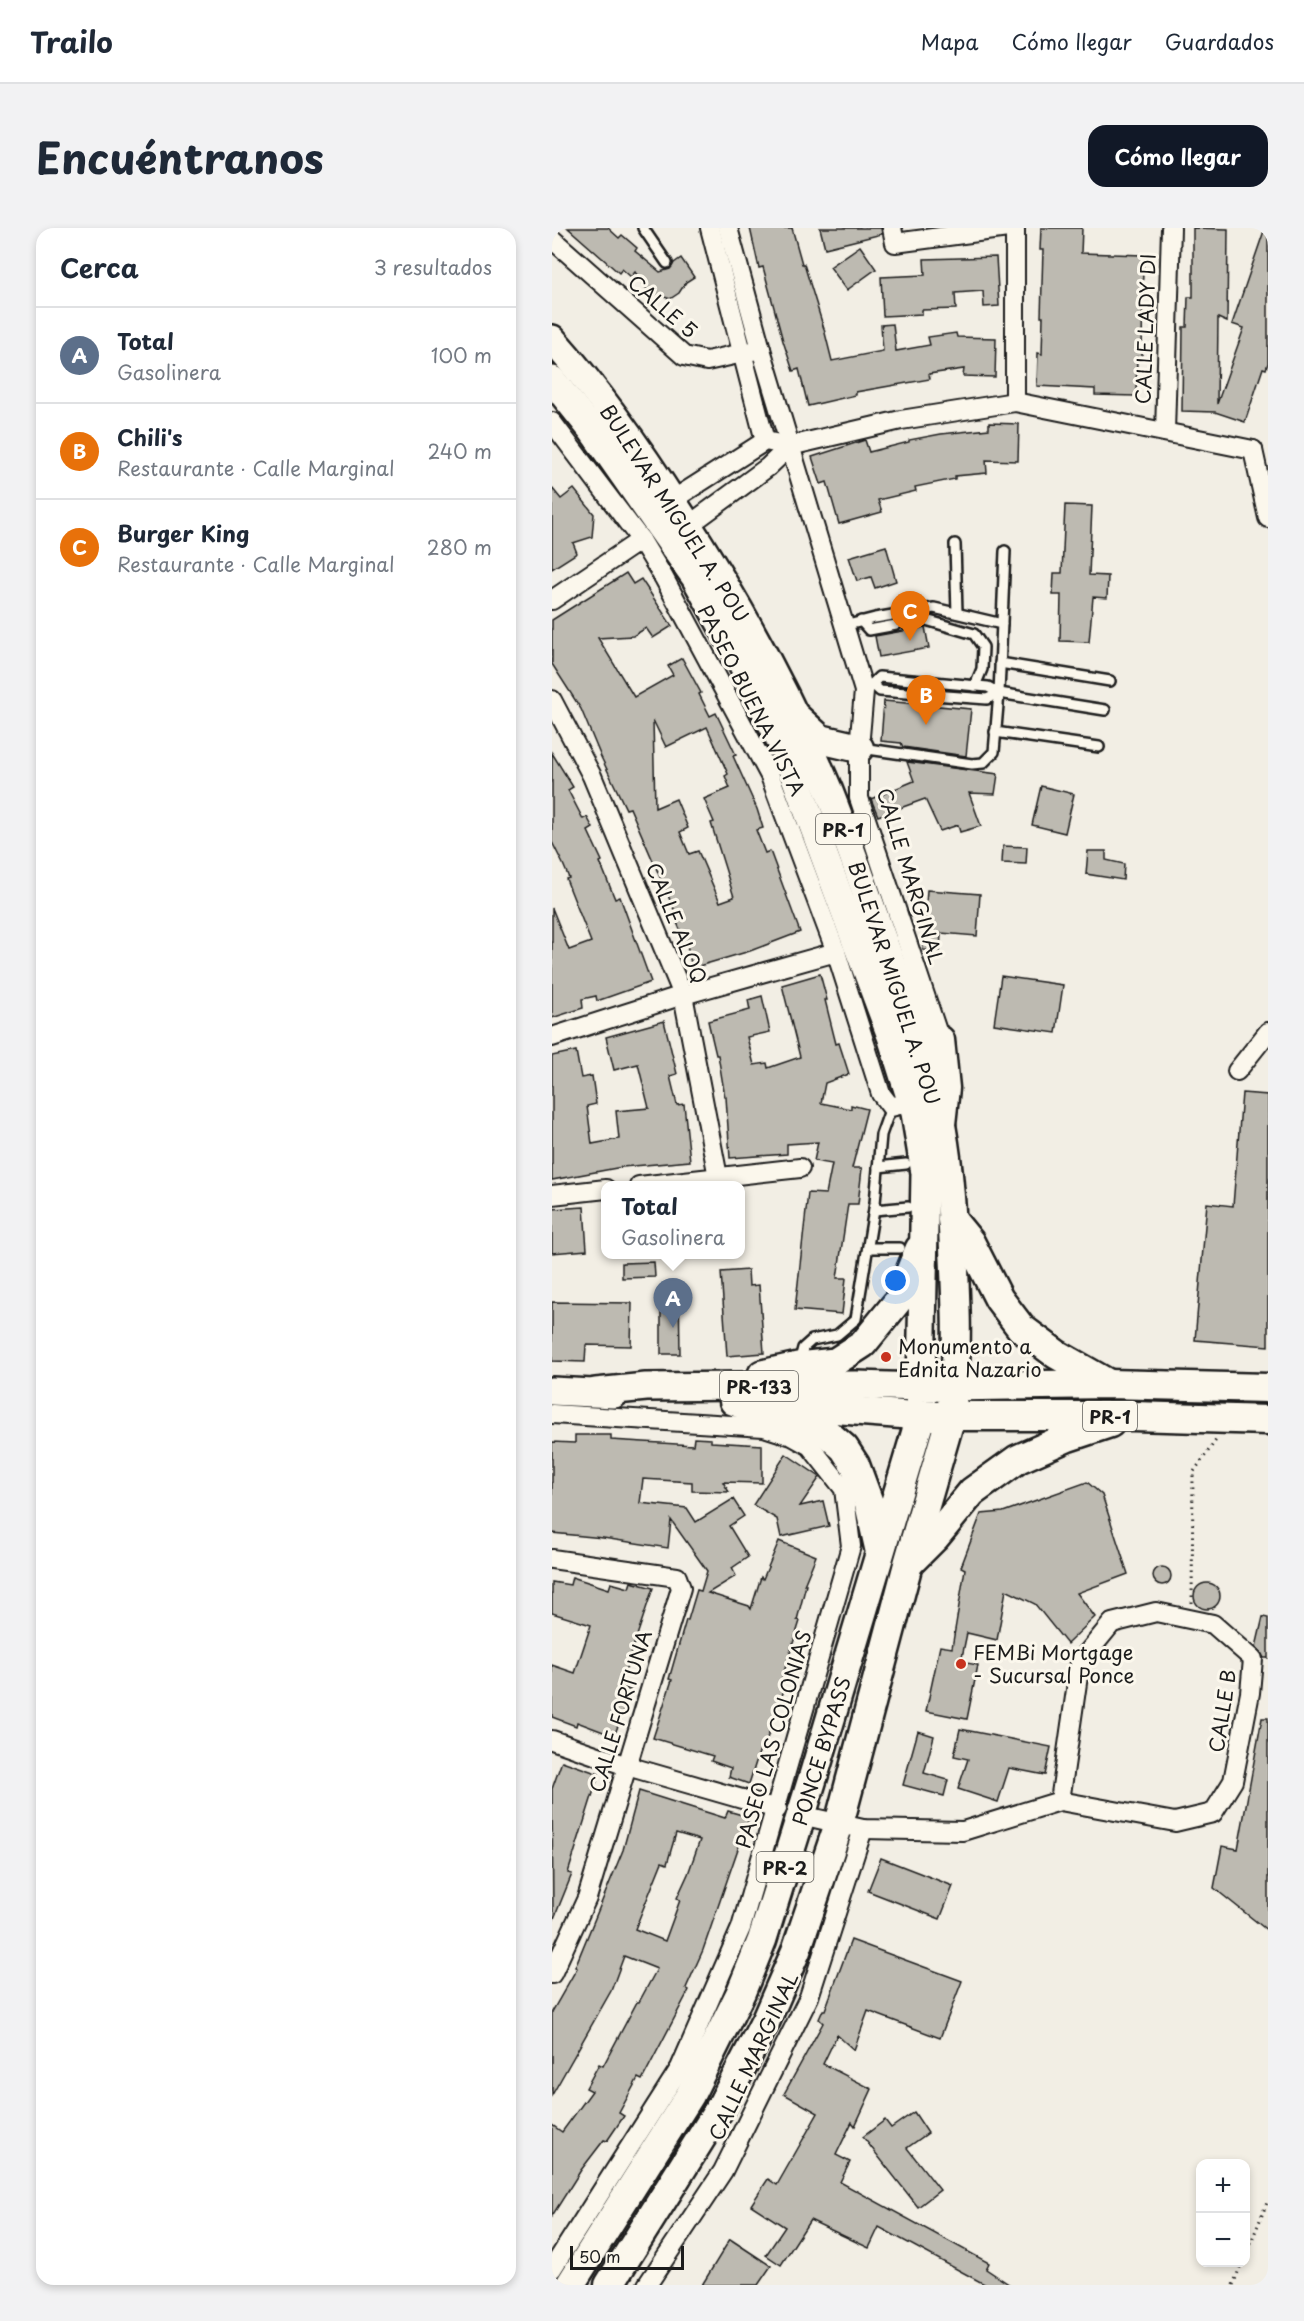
<!DOCTYPE html>
<html lang="es">
<head>
<meta charset="utf-8">
<style>
	:root { --surface:#fff; --page:#f2f2f3; --text:#1f2937; --muted:#747a83; --line:#e0e1e3; --accent:#111827 }
	body { margin:0; font-family:"Playpen Sans",sans-serif; background:var(--page); color:var(--text) }
	.controls { position:absolute; right:18px; bottom:18px; display:grid; overflow:hidden; border-radius:12px; box-shadow:0 3px 9px #0003 }
	.controls button { width:54px; height:54px; display:grid; place-items:center; padding:0; border:0; border-bottom:2px solid var(--line); background:var(--surface); color:var(--text); font:30px sans-serif }
	.scale { position:absolute; left:18px; bottom:15px; width:114px; box-sizing:border-box; padding-left:6px; border:3px solid #1c1c1c; border-top:0; font-size:16px; line-height:21px; white-space:nowrap; color:#1c1c1c; -webkit-text-stroke:4px #fbf7ec; paint-order:stroke }
	.you { position:absolute; left:344px; top:1053px; width:21px; height:21px; margin:-15px; border:4px solid #fff; border-radius:50%; background:#1a73e8; box-shadow:0 0 0 9px #1a73e833 }
	.badge { display:grid; place-items:center; width:39px; height:39px; border-radius:50%; background:var(--accent); color:#fff; font-size:20px; font-weight:700 }
	.pin { position:absolute; translate:-50% -50px; filter:drop-shadow(0 2px 3px #0008) }
	.pin::after { content:''; position:absolute; top:32px; width:21px; height:18px; background:inherit; clip-path:polygon(0 0,100% 0,50% 100%) }
	.popup { position:absolute; left:49px; top:953px; width:144px; height:78px; box-sizing:border-box; display:grid; place-content:center; border-radius:12px; background:var(--surface); filter:drop-shadow(0 2px 4px #0005); font-size:20px; white-space:nowrap; color:var(--muted) }
	.popup b { font-size:22px; color:var(--text) }
	.popup::after { content:''; position:absolute; left:50%; top:100%; margin-left:-12px; border:12px solid transparent; border-top-color:var(--surface) }
	.list { margin:0; padding:0; list-style:none }
	h2 { display:flex; justify-content:space-between; align-items:center; height:78px; margin:0; padding:0 24px; font-size:26px }
	h2 small { font-size:20px; font-weight:400; color:var(--muted) }
	.list li { display:grid; grid-template-columns:39px 1fr auto; gap:18px; align-items:center; box-sizing:border-box; height:96px; padding:0 24px; border-top:2px solid var(--line) }
	.list b { display:block; font-size:22px; white-space:nowrap }
	.list p { margin:0; font-size:20px; white-space:nowrap; color:var(--muted) }
	.list em { font-size:20px; font-style:normal; color:var(--muted) }
	.map { position:relative; flex:none; width:716px; height:2057px; overflow:hidden; border-radius:18px }
	header { display:flex; align-items:center; gap:36px; box-sizing:border-box; height:84px; padding:0 30px; background:var(--surface); border-bottom:2px solid var(--line) }
	header strong { font-size:28px }
	nav { display:flex; gap:33px; margin-inline-start:auto; font-size:21px }
	.intro { display:flex; align-items:center; justify-content:space-between; box-sizing:border-box; height:144px; padding:0 36px }
	h1 { margin:0; font-size:42px }
	.button { padding:15px 27px; border-radius:18px; background:var(--accent); color:#fff; font-size:21px; font-weight:700 }
	main { display:flex; gap:36px; padding:0 36px }
	aside { flex:1; background:var(--surface); border-radius:18px; box-shadow:0 3px 9px #0003 }
	.map>svg:first-child { display:block }
</style>
</head>
<body>
<header>
<strong>Trailo</strong>
<nav><a>Mapa</a><a>Cómo llegar</a><a>Guardados</a></nav>
</header>
<div class="intro"><h1>Encuéntranos</h1><a class="button">Cómo llegar</a></div>
<main>
<aside>
<h2>Cerca<small>3 resultados</small></h2>
<ul class="list">
<li><span class="badge" style="background:#5c6f8a">A</span><div><b>Total</b><p>Gasolinera</p></div><em>100 m</em></li>
<li><span class="badge" style="background:#e8710a">B</span><div><b>Chili's</b><p>Restaurante · Calle Marginal</p></div><em>240 m</em></li>
<li><span class="badge" style="background:#e8710a">C</span><div><b>Burger King</b><p>Restaurante · Calle Marginal</p></div><em>280 m</em></li>
</ul>
</aside>
<div class="map">
<svg width="716" height="2057" viewBox="0 0 716 2057">
	<rect width="100%" height="100%" fill="#f2eee4"/>
	<filter id="ink" filterUnits="userSpaceOnUse"><feTurbulence type="fractalNoise" baseFrequency=".0167" numOctaves="2"/><feDisplacementMap in="SourceGraphic" scale="12" xChannelSelector="R" yChannelSelector="G"/><feConvolveMatrix kernelMatrix="1 2 1 2 8 2 1 2 1" color-interpolation-filters="sRGB"/></filter>
	<g filter="url(#ink)">
		<g fill="#bdbab1" stroke="#1c1c1c" stroke-width="1.5" fill-rule="evenodd">
			<polygon points="16,0 56,0 67,10 70,7 85,20 83,23 108,44 118,41 122,35 129,30 142,49 134,54 127,65 118,71 110,68 103,73 83,44 79,49 70,41 67,45"/>
			<polygon points="198,0 240,0 250,36 252,36 272,101 280,133 331,123 329,97 341,96 344,123 378,117 376,109 404,105 405,109 444,110 443,149 411,148 412,141 377,146 378,151 304,164 304,167 256,178 247,141 241,143 231,113 211,39 207,40"/>
			<polygon points="268,0 329,0 330,6 273,20"/>
			<polygon points="489,0 530,0 529,25 591,27 590,129 585,129 584,168 543,167 543,161 485,158 486,125 490,126 491,89 489,89 491,22 488,22"/>
			<polygon points="641,0 676,1 675,94 666,90 665,176 692,100 680,96 713,0 716,0 716,135 714,141 711,140 693,194 663,184 630,183 631,99 635,99 636,69 641,69"/>
			<polygon points="308,18 324,41 295,62 278,39"/>
			<polygon points="444,29 447,78 432,79 431,63 403,65 404,81 370,82 370,86 331,88 329,49 373,47 372,31"/>
			<polygon points="437,195 467,196 466,233 434,232 435,245 403,248 403,251 363,259 364,263 326,272 330,284 287,296 275,254 269,256 260,229 313,212 317,224 357,214 357,212 389,206 437,201"/>
			<polygon points="0,260 9,271 22,261 42,286 40,309 21,315 25,325 0,341"/>
			<polygon points="513,277 540,278 537,347 556,348 555,370 541,369 537,414 508,413 509,367 501,367 502,345 510,345"/>
			<polygon points="334,318 344,353 323,360 319,349 305,353 297,329"/>
			<path d="M74 345 81 356 89 351 120 398 101 410 94 400 81 408 46 410 82 469 121 447 116 438 130 430 149 465 147 466 158 488 164 485 184 527 181 528 205 581 211 600 204 602 213 625 218 623 248 704 198 723 140 740 136 721 122 687 124 686 78 580 74 581 49 529 29 481 0 436V392ZM101 492 114 519 155 499 176 546 173 548 178 560 152 571 162 594 159 595 182 669 168 674 146 623 137 626 128 604 136 600 124 571 103 580Z"/>
			<polygon points="373,399 377,420 327,429 323,408"/>
			<polygon points="332,473 419,481 414,528 351,519 349,515 329,513"/>
			<polygon points="0,525 21,559 16,562 31,591 35,589 41,600 36,603 50,633 48,634 63,671 68,669 99,754 45,773 44,768 30,771 31,780 0,790 0,680 17,722 39,714 14,651 17,650 11,636 0,614"/>
			<polygon points="355,534 446,546 443,566 417,565 429,598 408,604 406,597 388,603 373,571 326,588 319,571 362,553"/>
			<polygon points="489,558 522,566 513,605 480,597"/>
			<polygon points="451,618 475,619 474,636 450,635"/>
			<polygon points="536,623 554,623 554,632 572,636 571,652 534,646"/>
			<polygon points="375,662 428,666 425,708 389,705 388,723 371,722"/>
			<polygon points="268,746 275,772 273,772 284,816 287,815 297,846 273,855 269,875 299,881 299,877 315,881 300,940 310,940 306,976 296,976 285,1050 294,1050 290,1086 243,1082 256,965 274,966 280,936 262,933 266,914 235,916 235,926 178,930 174,869 173,869 166,827 164,827 156,793 198,782 196,772 210,768 218,804 195,809 202,837 215,835 216,840 248,829 230,757"/>
			<polygon points="449,748 511,757 504,805 442,796"/>
			<polygon points="112,793 125,846 118,848 125,877 132,876 138,933 70,939 0,952 0,828 24,823 29,850 40,848 44,876 35,878 40,916 67,911 64,883 97,880 86,836 62,842 54,809"/>
			<polygon points="690,865 716,867 716,1118 643,1112 655,975 681,978"/>
			<polygon points="32,979 35,1022 0,1025 0,981"/>
			<polygon points="102,1034 103,1049 70,1050 70,1035"/>
			<polygon points="196,1042 197,1058 207,1057 212,1125 175,1128 169,1044"/>
			<polygon points="109,1060 127,1060 128,1126 109,1126"/>
			<polygon points="0,1074 80,1075 79,1118 34,1117 33,1134 0,1133"/>
			<polygon points="23,1207 59,1207 59,1212 141,1217 142,1210 159,1211 159,1214 210,1217 210,1255 171,1254 177,1264 140,1263 140,1254 91,1251 88,1275 135,1280 144,1294 181,1271 192,1288 177,1298 196,1329 180,1340 184,1348 156,1365 197,1378 199,1381 209,1349 211,1351 227,1313 264,1328 252,1357 254,1357 245,1392 248,1393 227,1460 232,1462 212,1519 209,1518 197,1556 177,1549 179,1540 159,1533 161,1528 101,1510 120,1452 117,1451 134,1392 136,1392 145,1362 149,1363 155,1343 119,1292 116,1320 51,1310 0,1305 0,1214 23,1215"/>
			<polygon points="234,1226 268,1249 248,1278 271,1273 277,1298 229,1309 225,1291 201,1277"/>
			<polygon points="535,1254 550,1267 576,1346 525,1365 543,1389 515,1416 483,1376 454,1362 445,1412 415,1405 409,1434 426,1437 415,1491 374,1483 388,1418 400,1420 413,1341 409,1339 429,1286 451,1284"/>
			<circle cx="610" cy="1348" r="9"/>
			<polygon points="20,1349 57,1361 59,1355 77,1360 79,1354 101,1360 68,1458 80,1463 62,1508 25,1494 24,1498 0,1489 0,1437 23,1445 39,1397 0,1385 0,1354 18,1357"/>
			<circle cx="655" cy="1368" r="13"/>
			<polygon points="711,1389 716,1390 716,1430 712,1430 704,1419"/>
			<polygon points="710,1490 716,1490 716,1703 662,1660 670,1618 686,1621"/>
			<polygon points="408,1501 499,1519 493,1547 457,1540 446,1574 406,1561 416,1531 402,1528"/>
			<polygon points="366,1503 382,1508 372,1545 396,1552 392,1568 351,1557"/>
			<polygon points="10,1533 47,1546 16,1645 20,1646 1,1693 0,1561"/>
			<path d="M87 1563 173 1590 176 1583 197 1589 151 1722 134 1760 137 1762 90 1852 86 1850 67 1885 72 1888 55 1913 52 1912 29 1942 0 1988V1897L10 1904 40 1863 34 1860 47 1836 51 1838 85 1774H87L105 1741 72 1728 59 1763 0 1867V1784L25 1740 23 1739 71 1622ZM124 1605 148 1612 136 1646 125 1670 128 1672 113 1713 83 1701 110 1634 115 1636Z"/>
			<polygon points="329,1630 401,1658 388,1691 316,1663"/>
			<polygon points="299,1712 410,1753 388,1810 316,1783 302,1822 285,1807 271,1836 320,1861 303,1898 300,1894 284,1927 298,1934 288,1954 437,2035 434,2041 458,2057 434,2057 327,1999 317,2020 258,1992 229,2037 214,2027 233,1999 199,1977 216,1951 225,1957 266,1885 232,1866 271,1795 267,1791 271,1782 273,1782"/>
			<polygon points="362,1884 376,1905 355,1920 388,1962 366,1979 311,1909 333,1892 339,1900"/>
			<polygon points="178,2011 219,2038 206,2057 150,2057"/>
		</g>
		<g fill="none" stroke-linecap="round" stroke-linejoin="round">
			<defs>
				<g id="service">
					<polyline points="91,0 115,35"/>
					<polyline points="403,316 405,385"/>
					<polyline points="309,393 317,402 344,397"/>
					<polyline points="354,396 374,392 422,406 431,419 430,441 423,458"/>
					<polyline points="292,398 323,390 382,380 450,396"/>
					<polyline points="448,435 558,453"/>
					<polyline points="320,456 328,463 435,471 447,465"/>
					<polyline points="310,458 320,456 327,449 436,459 447,465 553,482"/>
					<polyline points="443,504 547,519"/>
					<polyline points="309,520 420,536 431,535 442,524 447,465 453,323"/>
					<polyline points="326,939 354,936"/>
					<polyline points="322,982 356,979"/>
					<polyline points="316,1020 348,1020"/>
					<polyline points="247,1135 251,1120 260,1112 285,1107 304,1091 323,975 329,907 339,879"/>
				</g>
				<g id="minor">
					<polyline points="158,0 213,213"/>
					<polyline points="176,0 209,121 312,463 307,520 307,570 388,812"/>
					<polyline points="340,0 343,15 456,0"/>
					<polyline points="0,11 132,128 155,133 209,121"/>
					<polyline points="463,174 463,0"/>
					<polyline points="0,194 89,312 112,350 218,548 284,724 329,866 339,879 359,874"/>
					<polyline points="613,204 619,0"/>
					<polyline points="701,222 716,290"/>
					<polyline points="111,278 213,213 238,218 349,192 463,174 701,222"/>
					<polyline points="129,303 216,239 238,218"/>
					<polyline points="0,372 89,312"/>
					<polyline points="0,472 40,548 131,767 166,949"/>
					<polyline points="0,809 131,767 284,724"/>
					<polyline points="685,843 716,804"/>
					<polyline points="87,958 248,940"/>
					<polyline points="0,967 54,961"/>
					<polyline points="0,1186 212,1199 240,1208 258,1218 292,1261 299,1318 189,1700 128,1840 0,2041"/>
					<polyline points="0,1331 125,1349 129,1360 35,1670 0,1746"/>
					<polygon points="604,1384 661,1396 701,1431 698,1465 681,1553 661,1585 623,1594 508,1573 528,1434 560,1395"/>
					<polyline points="0,1512 75,1538 225,1581"/>
					<polyline points="249,1587 311,1601 411,1603 508,1573"/>
					<polyline points="95,2057 171,1943 257,1769 311,1601"/>
				</g>
				<g id="primary">
					<path d="M0 111C47 164 88 222 126 282 184 371 235 464 276 561 295 609 312 658 329 707 351 769 378 836 390 900 398 944 400 987 402 1031 404 1074 406 1116 402 1158"/>
					<polyline points="0,152 40,202 143,349 184,423 233,522 339,808 363,885 373,945 369,1159 304,1157 94,1159 44,1164"/>
					<polyline points="210,1146 246,1138 283,1134 311,1116 346,1073 367,1021"/>
					<polyline points="0,1163 62,1166"/>
					<polyline points="211,1176 369,1188"/>
				</g>
				<g id="trunk">
					<polyline points="243,488 268,511 307,520"/>
					<polyline points="388,812 393,860 389,896"/>
					<polyline points="400,992 418,1014 447,1071 469,1100 504,1126 555,1155"/>
					<polyline points="182,1173 208,1183 269,1200 292,1220 303,1237 317,1275 327,1320"/>
					<polyline points="380,1188 581,1188 716,1192"/>
					<polyline points="359,1333 384,1308 420,1264 466,1231 516,1209 558,1195"/>
					<polyline points="18,2057 138,1867 189,1764 210,1712 262,1546 369,1188 369,1159 557,1156 716,1160"/>
					<polyline points="57,2057 171,1875 214,1792 244,1723 287,1596 356,1336 399,1188 402,1158"/>
				</g>
			</defs>
			<use href="#service" stroke="#1c1c1c" stroke-width="14"/>
			<use href="#minor" stroke="#1c1c1c" stroke-width="22"/>
			<use href="#primary" stroke="#1c1c1c" stroke-width="32"/>
			<use href="#trunk" stroke="#1c1c1c" stroke-width="33"/>
			<g stroke="#1c1c1c" stroke-width="3" stroke-dasharray="1.5 4.5" stroke-linecap="butt">
				<polyline points="640,1375 641,1245 664,1212"/>
				<polyline points="694,2027 716,1972"/>
				<polyline points="681,2057 690,2034"/>
			</g>
			<use href="#service" stroke="#fbf7ec" stroke-width="9"/>
			<use href="#minor" stroke="#fbf7ec" stroke-width="18"/>
			<use href="#primary" stroke="#fbf7ec" stroke-width="27"/>
			<use href="#trunk" stroke="#fbf7ec" stroke-width="28"/>
		</g>
	</g>
	<g fill="#c8321e" stroke="#fbf7ec" stroke-width="2">
		<circle cx="334" cy="1129" r="6"/>
		<circle cx="409" cy="1436" r="6"/>
	</g>
	<g text-anchor="middle" dominant-baseline="central" stroke-width="6" stroke-linejoin="round" paint-order="stroke">
		<g fill="#fbf7ec" stroke="#5f5e5a" stroke-width="1.5">
			<rect x="264" y="586" width="54" height="30" rx="4.5"/>
			<rect x="168" y="1143" width="78" height="30" rx="4.5"/>
			<rect x="531" y="1173" width="54" height="30" rx="4.5"/>
			<rect x="204.5" y="1624" width="57" height="30" rx="4.5"/>
		</g>
		<g font-size="18" font-weight="bold" fill="#1c1c1c">
			<text x="291" y="601">PR-1</text>
			<text x="207" y="1158">PR-133</text>
			<text x="558" y="1188">PR-1</text>
			<text x="233" y="1639">PR-2</text>
		</g>
		<g font-size="20" fill="#1c1c1c" stroke="#fbf7ec">
			<text transform="translate(111 78) rotate(41)">CALLE 5</text>
			<text transform="translate(593 101) rotate(-88)">CALLE LADY DI</text>
			<text transform="translate(123 285) rotate(57)">BULEVAR MIGUEL A. POU</text>
			<text transform="translate(200 472) rotate(63)">PASEO BUENA VISTA</text>
			<text transform="translate(359 648) rotate(73)">CALLE MARGINAL</text>
			<text transform="translate(125 695) rotate(68)">CALLE ALOQ</text>
			<text transform="translate(343 755) rotate(72)">BULEVAR MIGUEL A. POU</text>
			<text transform="translate(68 1483) rotate(-73)">CALLE FORTUNA</text>
			<text transform="translate(670 1483) rotate(-81)">CALLE B</text>
			<text transform="translate(221 1511) rotate(-74)">PASEO LAS COLONIAS</text>
			<text transform="translate(269 1523) rotate(-73)">PONCE BYPASS</text>
			<text transform="translate(201 1828) rotate(-65)">CALLE MARGINAL</text>
		</g>
		<g font-size="20" fill="#1c1c1c" stroke="#fbf7ec" text-anchor="start">
			<text x="346" y="1118">Monumento a<tspan x="346" dy="23">Ednita Nazario</tspan></text>
			<text x="421" y="1424">FEMBi Mortgage<tspan x="421" dy="23">- Sucursal Ponce</tspan></text>
		</g>
	</g>
</svg>
<div class="controls">
<button>+</button>
<button>−</button>
</div>
<div class="scale">50 m</div>
<div class="you"></div>
<div class="pin badge" style="left:121px;top:1100px;background:#5c6f8a">A</div>
<div class="popup"><b>Total</b>Gasolinera</div>
<div class="pin badge" style="left:374px;top:497px;background:#e8710a">B</div>
<div class="pin badge" style="left:358px;top:413px;background:#e8710a">C</div>
</div>
</main>
</body>
</html>
